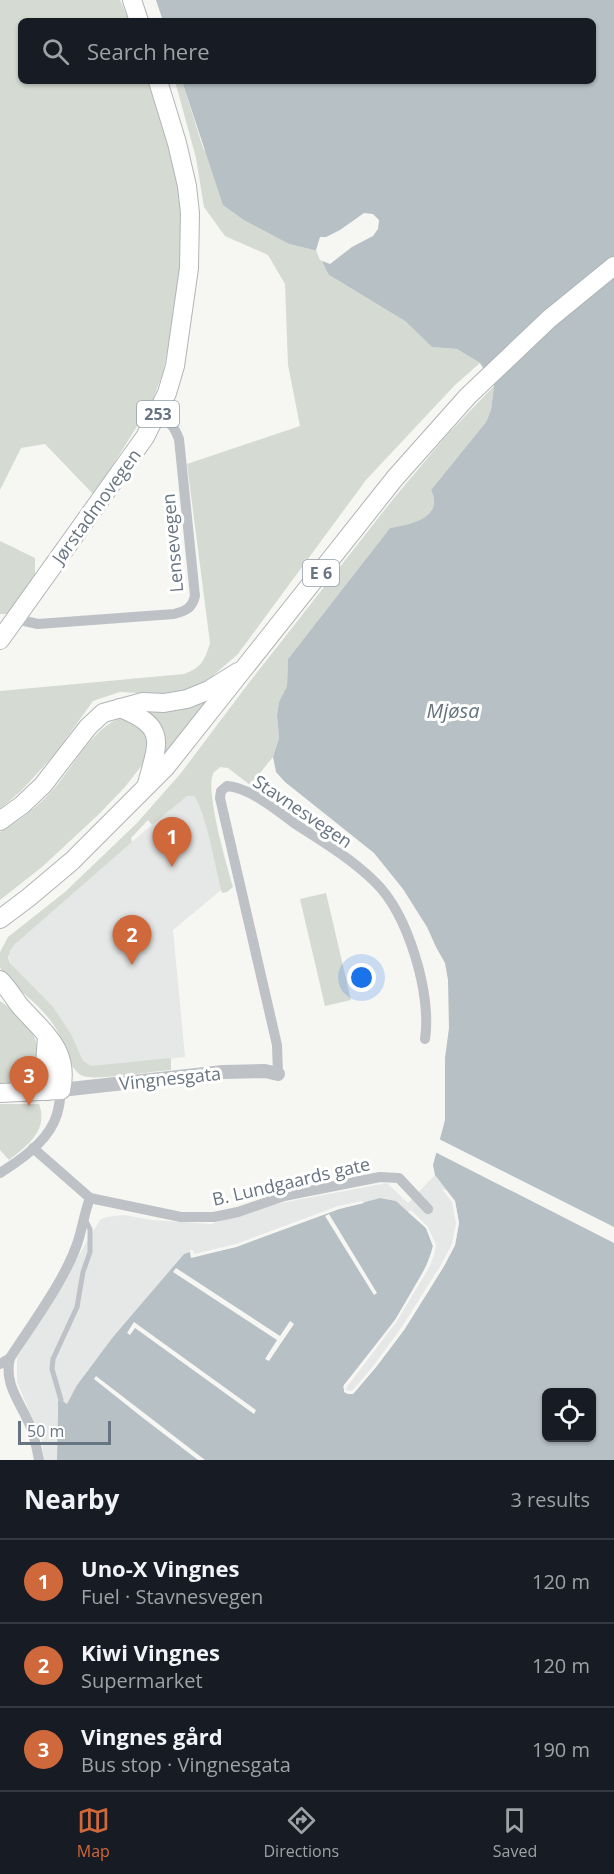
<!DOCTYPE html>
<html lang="en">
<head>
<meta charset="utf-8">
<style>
	:root { --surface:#171b24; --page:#242831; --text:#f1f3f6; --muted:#9ea1a6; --line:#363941; --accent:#cf683a }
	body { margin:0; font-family:"Open Sans",sans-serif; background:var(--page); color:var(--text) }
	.controls { position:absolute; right:18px; bottom:18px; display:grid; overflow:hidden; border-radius:9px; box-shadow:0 2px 4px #0004 }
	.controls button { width:54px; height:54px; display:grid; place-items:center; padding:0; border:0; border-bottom:2px solid var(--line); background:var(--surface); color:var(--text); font:30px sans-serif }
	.scale { position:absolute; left:18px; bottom:15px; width:93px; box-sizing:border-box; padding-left:6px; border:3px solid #687481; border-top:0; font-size:16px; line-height:21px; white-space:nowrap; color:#687481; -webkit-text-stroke:4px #fff; paint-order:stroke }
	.you { position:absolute; left:362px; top:978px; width:21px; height:21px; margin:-15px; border:4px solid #fff; border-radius:50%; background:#1a73e8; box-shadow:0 0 0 9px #1a73e833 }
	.badge { display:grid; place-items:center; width:39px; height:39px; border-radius:50%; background:var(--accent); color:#fff; font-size:20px; font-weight:700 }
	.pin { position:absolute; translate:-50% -50px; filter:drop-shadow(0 2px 3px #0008) }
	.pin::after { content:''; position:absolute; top:32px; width:21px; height:18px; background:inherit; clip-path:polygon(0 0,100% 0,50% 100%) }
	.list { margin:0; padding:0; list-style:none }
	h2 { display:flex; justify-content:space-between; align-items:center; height:78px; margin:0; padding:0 24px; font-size:26px }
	h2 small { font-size:20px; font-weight:400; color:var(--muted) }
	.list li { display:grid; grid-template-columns:39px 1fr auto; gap:18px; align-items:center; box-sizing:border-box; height:84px; padding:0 24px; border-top:2px solid var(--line) }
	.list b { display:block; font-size:22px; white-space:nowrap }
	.list p { margin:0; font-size:20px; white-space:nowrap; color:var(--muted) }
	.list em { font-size:20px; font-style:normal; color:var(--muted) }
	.icon { flex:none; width:33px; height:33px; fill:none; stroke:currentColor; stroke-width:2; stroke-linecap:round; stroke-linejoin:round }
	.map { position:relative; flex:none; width:614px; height:1460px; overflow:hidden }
	.search { position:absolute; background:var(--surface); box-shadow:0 2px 4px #0004; left:18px; right:18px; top:18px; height:66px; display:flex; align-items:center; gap:15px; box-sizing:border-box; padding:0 21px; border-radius:9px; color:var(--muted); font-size:22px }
	.sheet { height:330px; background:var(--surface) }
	nav { display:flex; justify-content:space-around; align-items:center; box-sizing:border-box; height:84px; border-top:2px solid var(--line); background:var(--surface); font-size:16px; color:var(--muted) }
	nav a { display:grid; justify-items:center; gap:3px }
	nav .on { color:var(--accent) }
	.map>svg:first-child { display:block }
</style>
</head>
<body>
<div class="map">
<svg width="614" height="1460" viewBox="0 0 614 1460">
	<rect width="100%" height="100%" fill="#f6f6f3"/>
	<g fill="#e6e8e7">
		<polygon points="190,792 197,796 226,886 173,930 185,1057 92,1068 84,1065 13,970 8,954 19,939"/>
		<polygon points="435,1175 455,1201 459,1223 455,1245 404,1330 353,1394 344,1392 426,1228 396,1201 380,1198 339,1209 236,1247 191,1258 184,1254 93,1363 77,1385 70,1401 67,1404 64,1402 57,1407 57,1460 44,1460 42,1441 17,1382 17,1358 100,1220 106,1217 124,1215 152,1220 211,1224 275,1204 387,1183 408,1203"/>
	</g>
	<g fill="#d5dad3">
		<polygon points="0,0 120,0 129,21 21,21 21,81 152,81 172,145 184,227 178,294 163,373 151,404 94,495 45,444 21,448 0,490"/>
		<path d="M175 81H182L203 148 269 232 289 244 322 252 329 275 405 321 432 347 457 349 480 363 455 385 366 480 238 654 201 686 168 695 120 692 93 701 55 754 21 791 0 809V691L184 674C201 668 205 660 210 643L187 464 300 426 288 365 285 284 268 255 225 236 204 207 196 158Z"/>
		<path d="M494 386 491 410 486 422 431 490C445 519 410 525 390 528L288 659 287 686 279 702 277 715 279 738 273 757 250 785 228 768 220 767C218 770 214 771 213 774 205 791 227 867 233 887L227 892 222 893C216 871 206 811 194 796H187L152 825 148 820 131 838 132 842 15 944 10 951 8 957 10 963 53 1007 71 1034 83 1061 91 1066 171 1058V1070C154 1071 96 1081 83 1076 69 1070 64 1044 58 1032 45 1008 21 993 3 974L0 967V952L8 937 65 892 137 823 181 773 248 684 394 498 447 435Z"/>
		<polygon points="0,541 35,558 35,575 9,614 0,614"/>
		<polygon points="212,696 163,756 158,722 143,708"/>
		<path d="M121 718H130L151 739 143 764 124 788 98 815 42 867 0 900V832C19 821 36 808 51 792 71 770 94 726 121 718Z"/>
		<polygon points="326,893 351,1000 325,1006 300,899"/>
		<path d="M0 1001C19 1014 40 1033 38 1058 37 1081 19 1082 0 1084Z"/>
		<path d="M0 1104H39C49 1130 27 1146 9 1160L0 1150Z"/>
	</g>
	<path fill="#b7c0c5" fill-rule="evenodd" d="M156 0H614V1460H57L58 1401 61 1400 67 1404 77 1385 113 1337 184 1254 190 1252 191 1257 236 1247 339 1209 380 1198 396 1201 426 1228 433 1246C421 1290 375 1350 344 1385L343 1388 353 1394 376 1367 404 1330 444 1266 455 1245 459 1223 455 1201 435 1175 433 1165 445 1120V1058L449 1028 448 980 445 963 436 947 427 927 403 889 374 853 285 782 276 772 273 757 279 738 277 715 279 702 287 686 288 659 390 528C409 525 445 518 431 490L486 422 491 410 494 386 480 363 457 349 432 347 405 321 329 275 323 263 322 252 289 244 244 220 223 205 182 81H593V21H163ZM546 1392H592V1438H546Z"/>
	<g fill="#f6f6f3">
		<polygon points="364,213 373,214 379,220 378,229 373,236 352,247 330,264 320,260 316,250 320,237 326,237 340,230"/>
		<polygon points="437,1138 614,1227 614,1243 433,1151"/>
		<polygon points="442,1189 446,1190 455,1201 459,1223 455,1245 444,1266 404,1330 376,1367 353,1394 348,1394 344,1392 344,1385 395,1320 427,1265 431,1254 433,1246 426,1228 408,1212 411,1210 428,1227 436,1245 434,1255 430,1266 397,1321 347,1387 346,1390 352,1391 374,1365 401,1328 441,1265 452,1244 456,1223 452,1202"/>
		<polygon points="362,1201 364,1203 339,1209 236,1247 191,1258 190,1250 193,1250 194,1254 236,1244 338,1206"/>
		<polygon points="329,1214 377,1293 374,1295 325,1216"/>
		<polygon points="176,1268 280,1336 290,1321 294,1324 269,1361 265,1359 277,1340 173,1272"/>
		<polygon points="134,1322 256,1410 254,1414 135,1328 130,1335 127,1333"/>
		<polygon points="96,1376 148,1416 205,1460 198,1460 143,1418 94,1379"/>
	</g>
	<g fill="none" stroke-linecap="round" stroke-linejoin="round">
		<defs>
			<g id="primary">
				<polyline points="132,0 139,21"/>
				<polyline points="0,640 145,437 167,393 175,366 189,268 190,213 187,186 177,143 158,81"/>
				<polyline points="0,1093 61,1090"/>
			</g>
			<g id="trunk">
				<path d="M120 708C168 727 158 742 147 784"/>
				<polyline points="0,821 22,805 43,785 88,727 103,713 143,702 164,703 187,699 209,690 238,672"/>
				<polyline points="0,919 28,898 72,861 165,768 395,478 468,396 549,319 614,266"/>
				<path d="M0 980C9 989 13 997 20 1006 44 1033 70 1050 61 1090"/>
				<polyline points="47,1091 45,1065 47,1036"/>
			</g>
		</defs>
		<use href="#primary" stroke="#b2b5b9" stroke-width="20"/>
		<use href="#trunk" stroke="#b1b4b8" stroke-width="20"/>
		<polyline stroke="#bec1c5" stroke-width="5" points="61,1400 52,1369 53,1359 77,1307 83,1272 90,1252 90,1229 85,1219"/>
		<g stroke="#bec1c5" stroke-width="10">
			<path d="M15 619 38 624 174 614C186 611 192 608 195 596L179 439C174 426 170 421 157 417"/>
			<path d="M278 1074 277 1045 220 798 221 791 227 786C248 787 277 810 294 823 322 841 352 859 375 882 408 914 432 994 425 1039"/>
			<polyline points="33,1148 90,1198"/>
			<path d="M0 1173C19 1161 44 1144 54 1122 59 1112 60 1101 61 1090"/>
			<path d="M10 1358C3 1385 22 1404 31 1428 35 1439 37 1449 39 1460"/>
			<path d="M0 1364 10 1358C32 1324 68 1276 79 1238 83 1224 85 1211 90 1198L181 1217H214L238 1212 284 1196 380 1177 399 1178 428 1209"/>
		</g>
		<polyline stroke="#bec1c5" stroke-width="14" points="61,1090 223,1072 265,1071 278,1074"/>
		<use href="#primary" stroke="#fff" stroke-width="18"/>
		<use href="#trunk" stroke="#fff" stroke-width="18"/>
	</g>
	<g text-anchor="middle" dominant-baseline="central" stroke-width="6" stroke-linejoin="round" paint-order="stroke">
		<g fill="#fff" stroke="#959ea7" stroke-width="1.5">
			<rect x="137" y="401" width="42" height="26" rx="4.5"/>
			<rect x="303" y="560" width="36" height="26" rx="4.5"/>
		</g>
		<g font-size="16" font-weight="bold" fill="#687481">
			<text x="158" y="414">253</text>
			<text x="321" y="573">E 6</text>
		</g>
		<g font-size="18" fill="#687481" stroke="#fff">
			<text transform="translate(96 506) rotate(-54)">Jørstadmovegen</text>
			<text transform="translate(172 543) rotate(-95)">Lensevegen</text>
			<text transform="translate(303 811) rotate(34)">Stavnesvegen</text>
			<text transform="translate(170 1078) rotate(-6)">Vingnesgata</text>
			<text transform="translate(291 1181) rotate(-13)">B. Lundgaards gate</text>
		</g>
		<g font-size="20" font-style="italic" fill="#64747d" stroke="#fff">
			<text x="453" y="710">Mjøsa</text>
		</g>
	</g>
</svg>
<div class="controls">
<button><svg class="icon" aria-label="locate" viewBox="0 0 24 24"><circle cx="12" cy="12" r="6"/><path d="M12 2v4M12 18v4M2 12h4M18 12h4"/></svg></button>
</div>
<div class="scale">50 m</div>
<div class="you"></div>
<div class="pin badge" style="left:172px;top:867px">1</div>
<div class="pin badge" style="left:132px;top:965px">2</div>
<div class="pin badge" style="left:29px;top:1106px">3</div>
<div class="search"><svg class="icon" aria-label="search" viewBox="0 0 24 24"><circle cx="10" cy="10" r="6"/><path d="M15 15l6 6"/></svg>Search here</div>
</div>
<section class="sheet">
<h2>Nearby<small>3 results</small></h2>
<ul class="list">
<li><span class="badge">1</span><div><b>Uno-X Vingnes</b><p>Fuel · Stavnesvegen</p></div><em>120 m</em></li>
<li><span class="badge">2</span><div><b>Kiwi Vingnes</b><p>Supermarket</p></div><em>120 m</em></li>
<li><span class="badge">3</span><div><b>Vingnes gård</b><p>Bus stop · Vingnesgata</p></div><em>190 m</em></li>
</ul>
</section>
<nav>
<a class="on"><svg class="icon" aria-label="map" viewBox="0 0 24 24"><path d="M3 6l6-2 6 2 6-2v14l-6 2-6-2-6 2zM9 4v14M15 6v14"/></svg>Map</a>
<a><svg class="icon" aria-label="directions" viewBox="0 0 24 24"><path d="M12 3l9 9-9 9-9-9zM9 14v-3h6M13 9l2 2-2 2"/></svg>Directions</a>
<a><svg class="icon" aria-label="saved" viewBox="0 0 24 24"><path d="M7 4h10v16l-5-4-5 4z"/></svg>Saved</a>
</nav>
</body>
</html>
